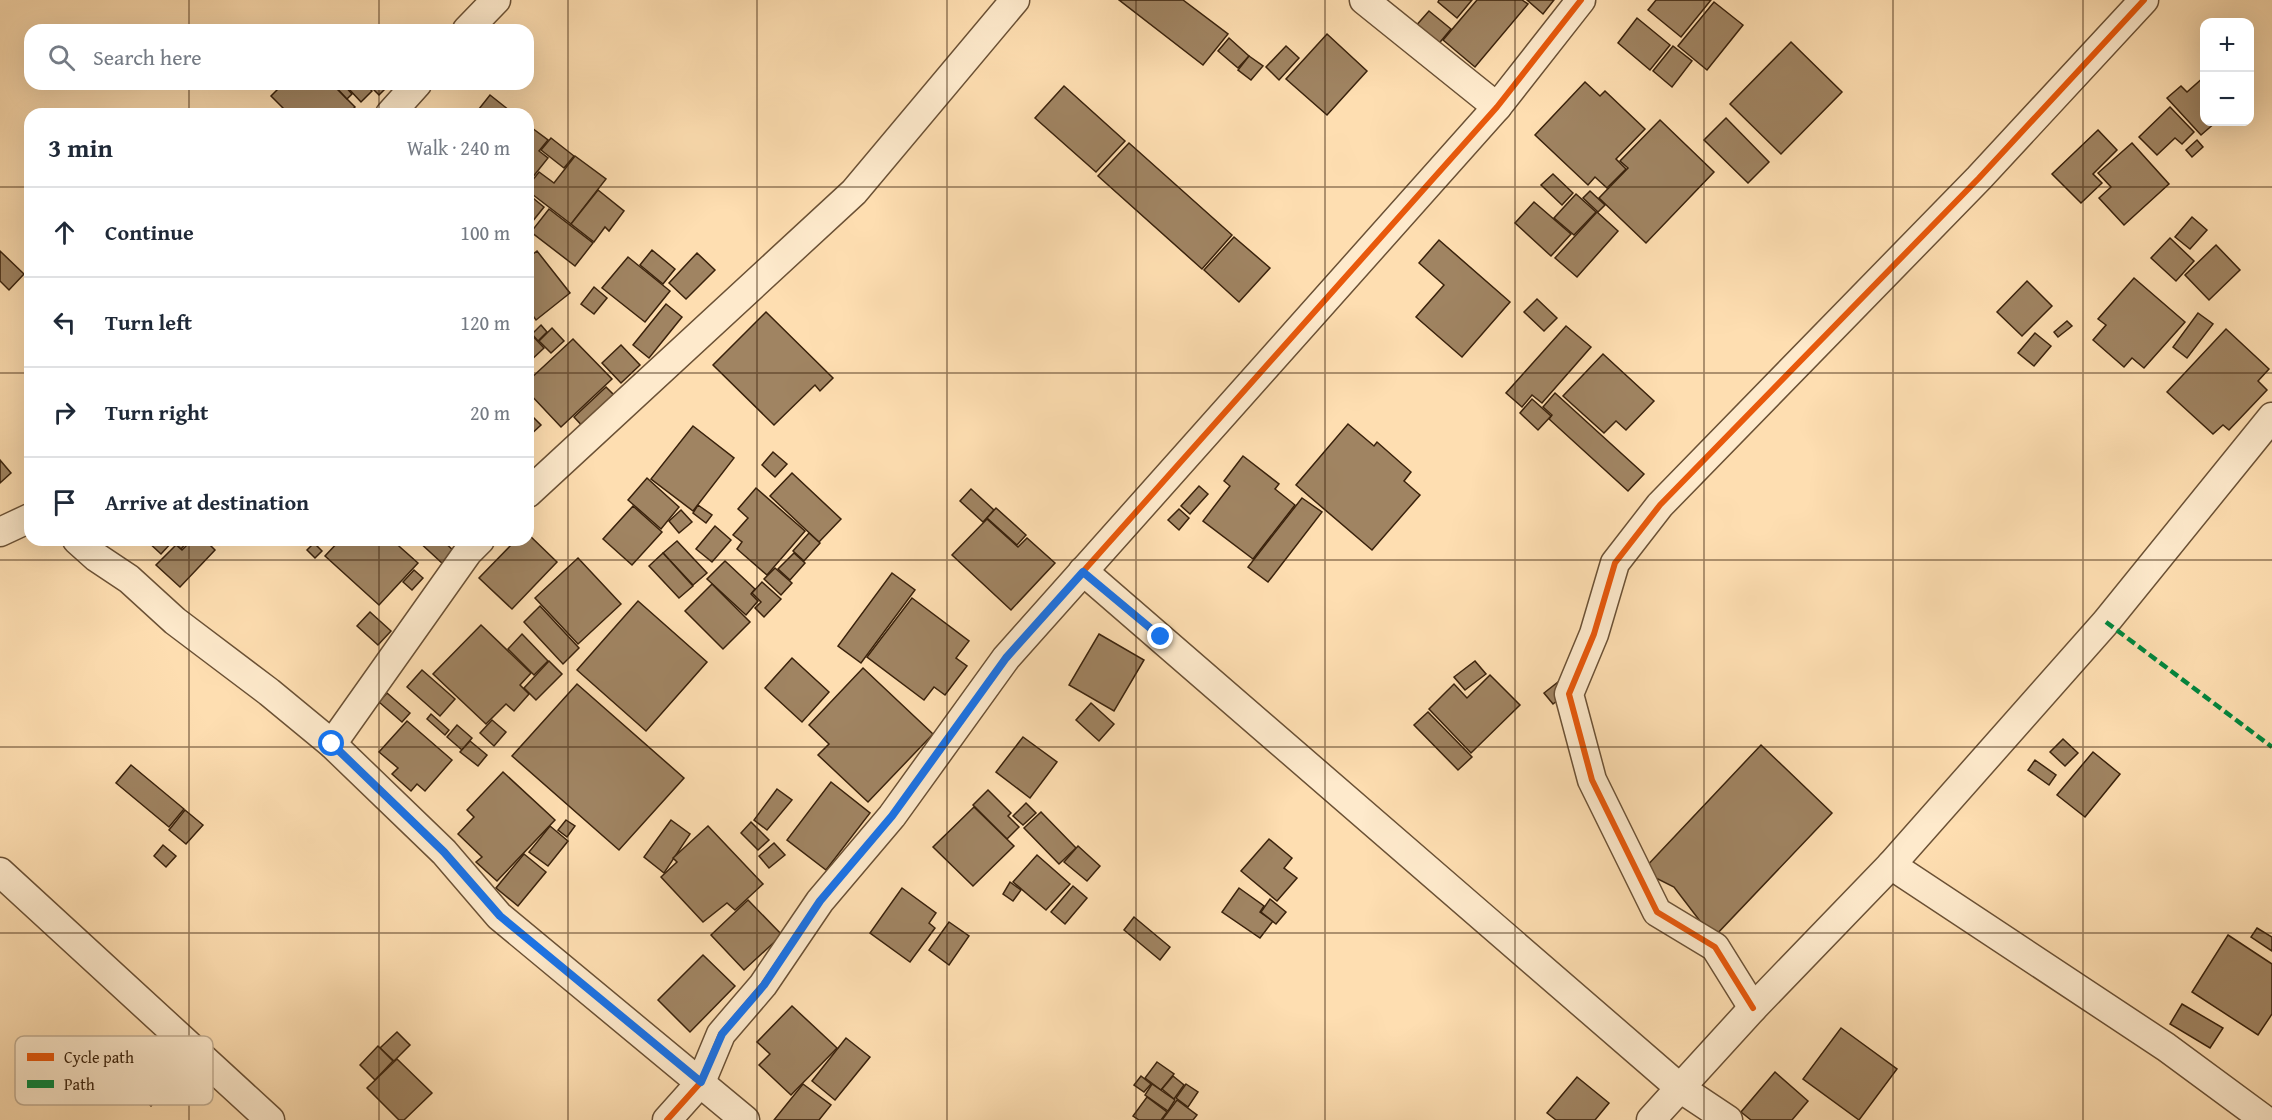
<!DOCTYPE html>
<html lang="en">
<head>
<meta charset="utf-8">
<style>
	:root { --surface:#fff; --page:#f2f2f3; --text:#1f2937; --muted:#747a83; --line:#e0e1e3 }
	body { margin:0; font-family:"Gentium Book Plus",serif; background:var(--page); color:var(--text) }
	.controls { position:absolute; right:18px; top:18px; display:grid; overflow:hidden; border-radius:12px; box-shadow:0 6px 24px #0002 }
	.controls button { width:54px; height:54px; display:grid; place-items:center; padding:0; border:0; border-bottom:2px solid var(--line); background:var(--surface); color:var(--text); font:30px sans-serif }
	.stop { position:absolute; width:18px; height:18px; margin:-14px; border:4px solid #1a73e8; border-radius:50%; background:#fff }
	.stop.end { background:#1a73e8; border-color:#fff; box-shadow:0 2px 6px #0008 }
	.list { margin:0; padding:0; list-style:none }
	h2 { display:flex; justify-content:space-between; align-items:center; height:78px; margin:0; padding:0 24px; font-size:26px }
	h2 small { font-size:20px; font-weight:400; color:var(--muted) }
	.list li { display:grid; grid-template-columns:39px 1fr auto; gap:18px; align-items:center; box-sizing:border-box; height:90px; padding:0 24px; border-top:2px solid var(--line) }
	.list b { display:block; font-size:22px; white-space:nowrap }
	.list em { font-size:20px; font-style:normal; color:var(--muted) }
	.icon { flex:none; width:33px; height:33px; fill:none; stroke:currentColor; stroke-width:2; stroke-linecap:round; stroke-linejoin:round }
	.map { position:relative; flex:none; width:2272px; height:1120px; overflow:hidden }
	.search { position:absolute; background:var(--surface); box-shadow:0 6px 24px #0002; left:24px; top:24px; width:510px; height:66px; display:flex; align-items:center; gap:15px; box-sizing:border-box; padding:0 21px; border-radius:18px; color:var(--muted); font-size:22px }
	.panel { position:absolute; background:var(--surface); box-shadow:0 6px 24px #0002; left:24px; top:108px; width:510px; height:438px; border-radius:18px }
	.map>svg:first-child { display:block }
</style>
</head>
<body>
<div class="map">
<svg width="2272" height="1120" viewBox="0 0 2272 1120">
	<rect width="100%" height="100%" fill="#fedeb1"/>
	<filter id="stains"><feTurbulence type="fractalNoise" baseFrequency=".00333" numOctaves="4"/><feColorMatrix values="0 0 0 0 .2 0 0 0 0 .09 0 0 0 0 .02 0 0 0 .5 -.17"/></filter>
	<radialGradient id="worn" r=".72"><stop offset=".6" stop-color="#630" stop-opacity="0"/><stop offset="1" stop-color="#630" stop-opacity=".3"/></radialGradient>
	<g fill="#a08462" stroke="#3a220c" stroke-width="1.5">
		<polygon points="1119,0 1183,0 1228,34 1203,65"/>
		<polygon points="1439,0 1472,0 1457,18 1438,2"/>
		<polygon points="1477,0 1522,0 1528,4 1475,67 1443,40"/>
		<polygon points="1527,0 1554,0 1543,14"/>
		<polygon points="1656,0 1711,0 1681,37 1648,10"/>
		<polygon points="1714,2 1743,25 1707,70 1678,46"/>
		<polygon points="1429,11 1451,29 1436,47 1414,28"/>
		<polygon points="1637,18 1670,45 1650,70 1618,43"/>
		<polygon points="1327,34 1367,71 1327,115 1286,79"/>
		<polygon points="1229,38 1249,56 1238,68 1218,51"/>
		<polygon points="1791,42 1842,92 1781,154 1730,104"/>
		<polygon points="1286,46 1299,58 1279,80 1266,67"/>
		<polygon points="1673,46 1692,61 1672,87 1653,71"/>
		<polygon points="1249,56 1263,66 1251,80 1238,70"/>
		<polygon points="2204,77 2204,122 2216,122 2201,135 2167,98 2181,86 2187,92"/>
		<polygon points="1585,82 1600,96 1605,91 1645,129 1616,159 1626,169 1607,188 1595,177 1588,185 1535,135"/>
		<polygon points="283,84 332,84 355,107 348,114 289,114 271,96"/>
		<polygon points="333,84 343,84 352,94 347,99"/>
		<polygon points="350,84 365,84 372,91 361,102 347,87"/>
		<polygon points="368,84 390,84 379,95"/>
		<polygon points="1064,86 1125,141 1096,172 1035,118"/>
		<polygon points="490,95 514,114 475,114"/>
		<polygon points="2170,107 2194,132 2182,144 2175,138 2157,155 2139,137"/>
		<polygon points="1726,118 1769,162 1748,183 1704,140"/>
		<polygon points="1660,120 1714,172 1646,243 1599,198 1628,168 1620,161"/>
		<polygon points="528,125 548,140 539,151 548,158 528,183"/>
		<polygon points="2098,130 2117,150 2093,174 2102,183 2081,203 2052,174"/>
		<polygon points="551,138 574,156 564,168 541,150"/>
		<polygon points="2197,140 2203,147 2192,157 2186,150"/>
		<polygon points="1129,143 1232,235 1202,269 1098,176"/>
		<polygon points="2132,143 2169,184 2124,225 2099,198 2111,187 2098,173"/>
		<polygon points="575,156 606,179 571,224 528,191 528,186 539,172 554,183"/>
		<polygon points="1553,174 1573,193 1562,205 1541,185"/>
		<polygon points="598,190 624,211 609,231 605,227 594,242 571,224"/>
		<polygon points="1590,191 1605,205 1598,212 1583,198"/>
		<polygon points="528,194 544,207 528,227"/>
		<polygon points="1576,194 1596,212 1574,235 1554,218"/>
		<polygon points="1534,202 1571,234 1551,256 1515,223"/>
		<polygon points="549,209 593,243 575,266 531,232"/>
		<polygon points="1597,212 1618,231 1577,277 1555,258"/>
		<polygon points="2192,217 2207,230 2190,249 2175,237"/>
		<polygon points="1234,237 1270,268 1239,302 1204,270"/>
		<polygon points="2170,238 2194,261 2176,281 2151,258"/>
		<polygon points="1439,240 1510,302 1462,357 1416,317 1444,285 1419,263"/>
		<polygon points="2216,245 2240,270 2209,300 2185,275"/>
		<polygon points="652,250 675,269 663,284 640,265"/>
		<polygon points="0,251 24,274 9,290 0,281"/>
		<polygon points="537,251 570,293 536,320 528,309 528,258"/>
		<polygon points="697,253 715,270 686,299 669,283"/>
		<polygon points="628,257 670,291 645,322 602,288"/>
		<polygon points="2134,278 2185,322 2144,368 2132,358 2124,367 2093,340 2106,325 2098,319"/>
		<polygon points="2027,281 2052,306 2022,336 1997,312"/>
		<polygon points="594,287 607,298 594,314 581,304"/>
		<polygon points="1537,299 1557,318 1544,331 1524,312"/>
		<polygon points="666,304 682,317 649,358 633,345"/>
		<polygon points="766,312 833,378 820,391 815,385 774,425 713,365"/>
		<polygon points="2198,313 2213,324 2187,358 2173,347"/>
		<polygon points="2067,321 2072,326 2058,337 2054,332"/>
		<polygon points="541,325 547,332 538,341 532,334"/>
		<polygon points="1566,326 1591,347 1542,403 1532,395 1522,407 1506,393"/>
		<polygon points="552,328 564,341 551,353 539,341"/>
		<polygon points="2226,329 2269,369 2258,381 2267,390 2229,430 2223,425 2213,434 2167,392"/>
		<polygon points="528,331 544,348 528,363"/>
		<polygon points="2035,333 2051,346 2034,366 2018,353"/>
		<polygon points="573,339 612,379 561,427 528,392 528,381"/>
		<polygon points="621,345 640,365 621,383 602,363"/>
		<polygon points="1603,354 1654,401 1626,430 1616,421 1604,433 1563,396"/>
		<polygon points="606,387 619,400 586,430 574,417"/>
		<polygon points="1555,393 1644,474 1628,491 1549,419 1552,415 1543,407"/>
		<polygon points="1532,399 1551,416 1538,430 1520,413"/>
		<polygon points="528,412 541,425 528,437"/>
		<polygon points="1348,424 1374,446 1377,442 1411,472 1404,481 1420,495 1372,550 1296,485"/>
		<polygon points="693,426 734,458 693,511 651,479"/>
		<polygon points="773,452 787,464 775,477 762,465"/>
		<polygon points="1243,456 1279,484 1275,489 1295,505 1253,559 1203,521 1230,486 1224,481"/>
		<polygon points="0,460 11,473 0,483"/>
		<polygon points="792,473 841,519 819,542 770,496"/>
		<polygon points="647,478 679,507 661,529 628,500"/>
		<polygon points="1199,486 1208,494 1190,514 1181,506"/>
		<polygon points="756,488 805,531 767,575 737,549 742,542 733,535 748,518 738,509"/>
		<polygon points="971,489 994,510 983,522 960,501"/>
		<polygon points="1302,498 1322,512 1268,582 1248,567"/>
		<polygon points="698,505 712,515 706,523 693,513"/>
		<polygon points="633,506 662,532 632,565 603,539"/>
		<polygon points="996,508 1026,535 1017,545 987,518"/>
		<polygon points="1179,509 1189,518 1179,530 1168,520"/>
		<polygon points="681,510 692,522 679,533 669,521"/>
		<polygon points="987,519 1018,547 1027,538 1055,563 1011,610 952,555"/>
		<polygon points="715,526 731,540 712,562 696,549"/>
		<polygon points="809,533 820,543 804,561 793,551"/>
		<polygon points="528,534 557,562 512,609 479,578 516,540 528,540"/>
		<polygon points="146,540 189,540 181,549 173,541 161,554"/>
		<polygon points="192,540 205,540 215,550 180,587 156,565 176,545 182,550"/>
		<polygon points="340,540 392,540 418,563 379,605 325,556"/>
		<polygon points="417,540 442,540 455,552 443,564"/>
		<polygon points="677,541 707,573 693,585 663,553"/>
		<polygon points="314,543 322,551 315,558 307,550"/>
		<polygon points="663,553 693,586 679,598 649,566"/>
		<polygon points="794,553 805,563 790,580 778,569"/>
		<polygon points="578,558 621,604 578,644 535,598"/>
		<polygon points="725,561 755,589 751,594 758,601 746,615 707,579"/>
		<polygon points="775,568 792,583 781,595 764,579"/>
		<polygon points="414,570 423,578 412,590 403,582"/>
		<polygon points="892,573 915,590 861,663 838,646"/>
		<polygon points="762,582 781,599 764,617 755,608 761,602 752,593"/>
		<polygon points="712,584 750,622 723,649 685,611"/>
		<polygon points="912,598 969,641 956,658 967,666 945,695 934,687 924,700 867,657"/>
		<polygon points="638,601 707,662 646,731 577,670"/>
		<polygon points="540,606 579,648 563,664 524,622"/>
		<polygon points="370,612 391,631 378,645 357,626"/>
		<polygon points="481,625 531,673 520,685 529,694 514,711 506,704 486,724 433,674"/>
		<polygon points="522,634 548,661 534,675 508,649"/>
		<polygon points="1099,634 1144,660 1114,711 1069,685"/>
		<polygon points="792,658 829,692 802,722 765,688"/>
		<polygon points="549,661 562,674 536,700 524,688"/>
		<polygon points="1475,661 1486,674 1465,690 1454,677"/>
		<polygon points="863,668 933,734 868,802 818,755 829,744 809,725"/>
		<polygon points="422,670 455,699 440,716 407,687"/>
		<polygon points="1490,675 1520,705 1471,753 1429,709 1454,684 1467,698"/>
		<polygon points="1558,682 1567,693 1553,704 1544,693"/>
		<polygon points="577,684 684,778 619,850 512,756"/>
		<polygon points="387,693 410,713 402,722 379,702"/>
		<polygon points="1091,703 1114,724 1099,741 1076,720"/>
		<polygon points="1428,712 1472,757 1458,770 1414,725"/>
		<polygon points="431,714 449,730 445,735 427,719"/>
		<polygon points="492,720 506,732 494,746 480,733"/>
		<polygon points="407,721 452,760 425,791 417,784 411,791 392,774 398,768 379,752"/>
		<polygon points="457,725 472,738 462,750 447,737"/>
		<polygon points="1023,737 1057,762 1030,798 996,772"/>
		<polygon points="2063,739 2078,753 2065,766 2050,752"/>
		<polygon points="470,741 487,755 478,766 460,752"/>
		<polygon points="1761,745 1832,813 1713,938 1674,887 1642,871"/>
		<polygon points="2093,752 2120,774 2085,817 2057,795"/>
		<polygon points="2035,760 2056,775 2049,785 2028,770"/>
		<polygon points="131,765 184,809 169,827 116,783"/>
		<polygon points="503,772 555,820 497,881 476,862 482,857 458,834 474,817 467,810"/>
		<polygon points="831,782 870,813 826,870 787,840"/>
		<polygon points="777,789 792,800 767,830 754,820"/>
		<polygon points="988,790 1011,813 1008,816 1019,827 1007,839 973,805"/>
		<polygon points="1026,803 1036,813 1023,825 1013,816"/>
		<polygon points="974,807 1014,846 973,886 933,847"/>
		<polygon points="185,810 203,825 186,844 169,830"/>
		<polygon points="1041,812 1076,848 1059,864 1024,828"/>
		<polygon points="566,820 575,826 567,837 558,830"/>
		<polygon points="671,820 690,834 664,873 644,857"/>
		<polygon points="751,822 769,840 758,850 741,833"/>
		<polygon points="550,826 568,841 548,866 529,852"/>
		<polygon points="708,826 763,884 735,910 727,903 703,922 661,877 677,862 673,858"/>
		<polygon points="1269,839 1292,858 1284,868 1297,878 1277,901 1241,871"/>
		<polygon points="774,843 785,855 769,868 759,856"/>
		<polygon points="163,845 176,856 166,867 154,856"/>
		<polygon points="1078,846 1100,866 1087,881 1064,862"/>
		<polygon points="524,854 546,872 518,906 496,888"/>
		<polygon points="1037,855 1070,884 1046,910 1013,882"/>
		<polygon points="1010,882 1021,890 1013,901 1003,894"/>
		<polygon points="1073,886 1087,898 1065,924 1051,912"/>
		<polygon points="902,888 936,913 929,923 935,928 910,962 870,933"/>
		<polygon points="1239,888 1264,906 1260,912 1273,921 1260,938 1222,912"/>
		<polygon points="1270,899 1286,912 1276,924 1261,912"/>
		<polygon points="748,900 782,935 744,970 711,935"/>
		<polygon points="1134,917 1170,947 1160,960 1124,930"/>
		<polygon points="949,922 969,936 949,965 929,950"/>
		<polygon points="2257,928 2272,937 2272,951 2251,937"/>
		<polygon points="2228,935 2272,964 2272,1014 2258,1035 2192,992"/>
		<polygon points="703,955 735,986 690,1032 658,1000"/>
		<polygon points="2182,1004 2223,1028 2210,1048 2170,1024"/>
		<polygon points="792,1006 837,1048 791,1095 759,1065 770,1054 757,1042"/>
		<polygon points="1841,1028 1897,1069 1859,1120 1803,1079"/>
		<polygon points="397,1032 410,1045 394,1061 380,1048"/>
		<polygon points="846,1038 870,1057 835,1100 812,1081"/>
		<polygon points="145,1042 180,1072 151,1106 116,1076"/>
		<polygon points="378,1046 393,1061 375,1080 360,1065"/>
		<polygon points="397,1059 432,1093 404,1120 399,1120 367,1088"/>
		<polygon points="1157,1062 1174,1074 1161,1090 1145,1078"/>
		<polygon points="1775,1072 1808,1101 1792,1120 1751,1120 1741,1112"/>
		<polygon points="1141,1076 1151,1084 1144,1092 1134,1085"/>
		<polygon points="1173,1076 1184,1085 1174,1099 1162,1089"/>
		<polygon points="1577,1077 1609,1103 1595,1120 1556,1120 1547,1113"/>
		<polygon points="803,1084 831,1105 819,1120 774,1120"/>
		<polygon points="1152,1084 1175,1100 1168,1111 1145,1095"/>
		<polygon points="1186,1084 1198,1092 1188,1107 1176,1098"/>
		<polygon points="1147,1097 1167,1112 1161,1120 1139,1120 1133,1116"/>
		<polygon points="1177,1100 1197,1115 1193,1120 1162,1120"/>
	</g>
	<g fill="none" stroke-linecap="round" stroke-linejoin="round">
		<defs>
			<g id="minor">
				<polyline points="1364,0 1497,107"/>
				<polyline points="467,30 496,0"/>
				<polyline points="390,114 417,84"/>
				<polyline points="528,493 854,192 1015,0"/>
				<polyline points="0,532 30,518"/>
				<polyline points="77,540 96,557 129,579 175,621 269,692 332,744 444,852 499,916 745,1120"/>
				<polyline points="1083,571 1680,1088 1651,1120"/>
				<polyline points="332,744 468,552 480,540"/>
				<polyline points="1891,865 2166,1047 2265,1120"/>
				<polyline points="0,872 270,1120"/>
				<polyline points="1753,1008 1715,947 1657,912 1592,780 1569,694 1594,634 1615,563 1660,505 1979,178 2144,0"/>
				<polyline points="667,1120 701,1082 721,1034 763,985 820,901 892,816 1006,658 1497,107 1581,0"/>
				<polyline points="1728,1120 1680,1088 1753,1008 1891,865 2106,622 2272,417"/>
			</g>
		</defs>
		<use href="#minor" stroke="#6b5135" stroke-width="31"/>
		<use href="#minor" stroke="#feeacc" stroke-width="28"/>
		<polyline stroke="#00873e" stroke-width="4.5" stroke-dasharray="9 4.5" stroke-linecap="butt" points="2106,622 2272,747"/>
		<defs>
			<g id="cycleway">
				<polyline points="1753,1008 1715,947 1657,912 1592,780 1569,694 1594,634 1615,563 1660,505 1979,178 2144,0"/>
				<polyline points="667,1120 701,1082 721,1034 763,985 820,901 892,816 1006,658 1497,107 1581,0"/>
			</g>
		</defs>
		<use href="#cycleway" stroke="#feeacc" stroke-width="10"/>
		<use href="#cycleway" stroke="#e8590c" stroke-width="6"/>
	</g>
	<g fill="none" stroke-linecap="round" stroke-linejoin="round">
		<polyline stroke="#1a73e8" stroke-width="8" points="332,744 444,852 500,916 701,1082 722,1034 764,985 820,901 892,816 1006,658 1083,572 1161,637"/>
	</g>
	<path fill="none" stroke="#3a220c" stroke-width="1.5" stroke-opacity="0.55" d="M189 0V30M379 0V30M568 0V1120M757 0V1120M947 0V1120M1136 0V1120M1325 0V1120M1515 0V1120M1704 0V1120M1893 0V1120M2083 0V1120M189 84V114M379 84V114M0 187H30M528 187H2272M0 373H30M528 373H2272M189 540V1120M379 540V1120M0 560H2272M0 747H2272M0 933H2272"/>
	<rect x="15" y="1036" width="198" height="69" rx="9" fill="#feeacc" stroke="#c3ae92" stroke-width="1.5"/>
	<rect x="27" y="1053" width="27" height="8" fill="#e8590c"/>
	<rect x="27" y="1080" width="27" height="8" fill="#00873e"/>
	<g font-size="16" fill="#3a220c">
		<text x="64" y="1063">Cycle path</text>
		<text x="64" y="1090">Path</text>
	</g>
	<rect width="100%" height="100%" filter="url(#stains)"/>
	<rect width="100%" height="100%" fill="url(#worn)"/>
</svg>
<div class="controls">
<button>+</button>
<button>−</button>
</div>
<div class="stop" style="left:332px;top:744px"></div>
<div class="stop end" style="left:1161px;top:637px"></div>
<div class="search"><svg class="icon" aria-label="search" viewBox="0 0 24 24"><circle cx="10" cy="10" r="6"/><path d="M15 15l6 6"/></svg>Search here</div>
<section class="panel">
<h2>3 min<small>Walk · 240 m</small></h2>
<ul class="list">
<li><svg class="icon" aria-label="ahead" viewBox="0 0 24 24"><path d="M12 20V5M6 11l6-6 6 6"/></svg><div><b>Continue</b></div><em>100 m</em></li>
<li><svg class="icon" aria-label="left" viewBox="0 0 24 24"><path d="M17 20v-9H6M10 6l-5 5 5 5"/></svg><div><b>Turn left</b></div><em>120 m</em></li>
<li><svg class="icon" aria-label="right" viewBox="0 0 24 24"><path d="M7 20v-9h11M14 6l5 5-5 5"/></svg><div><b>Turn right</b></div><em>20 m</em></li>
<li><svg class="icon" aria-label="arrive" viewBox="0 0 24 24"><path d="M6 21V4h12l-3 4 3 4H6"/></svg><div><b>Arrive at destination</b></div></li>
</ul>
</section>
</div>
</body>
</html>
